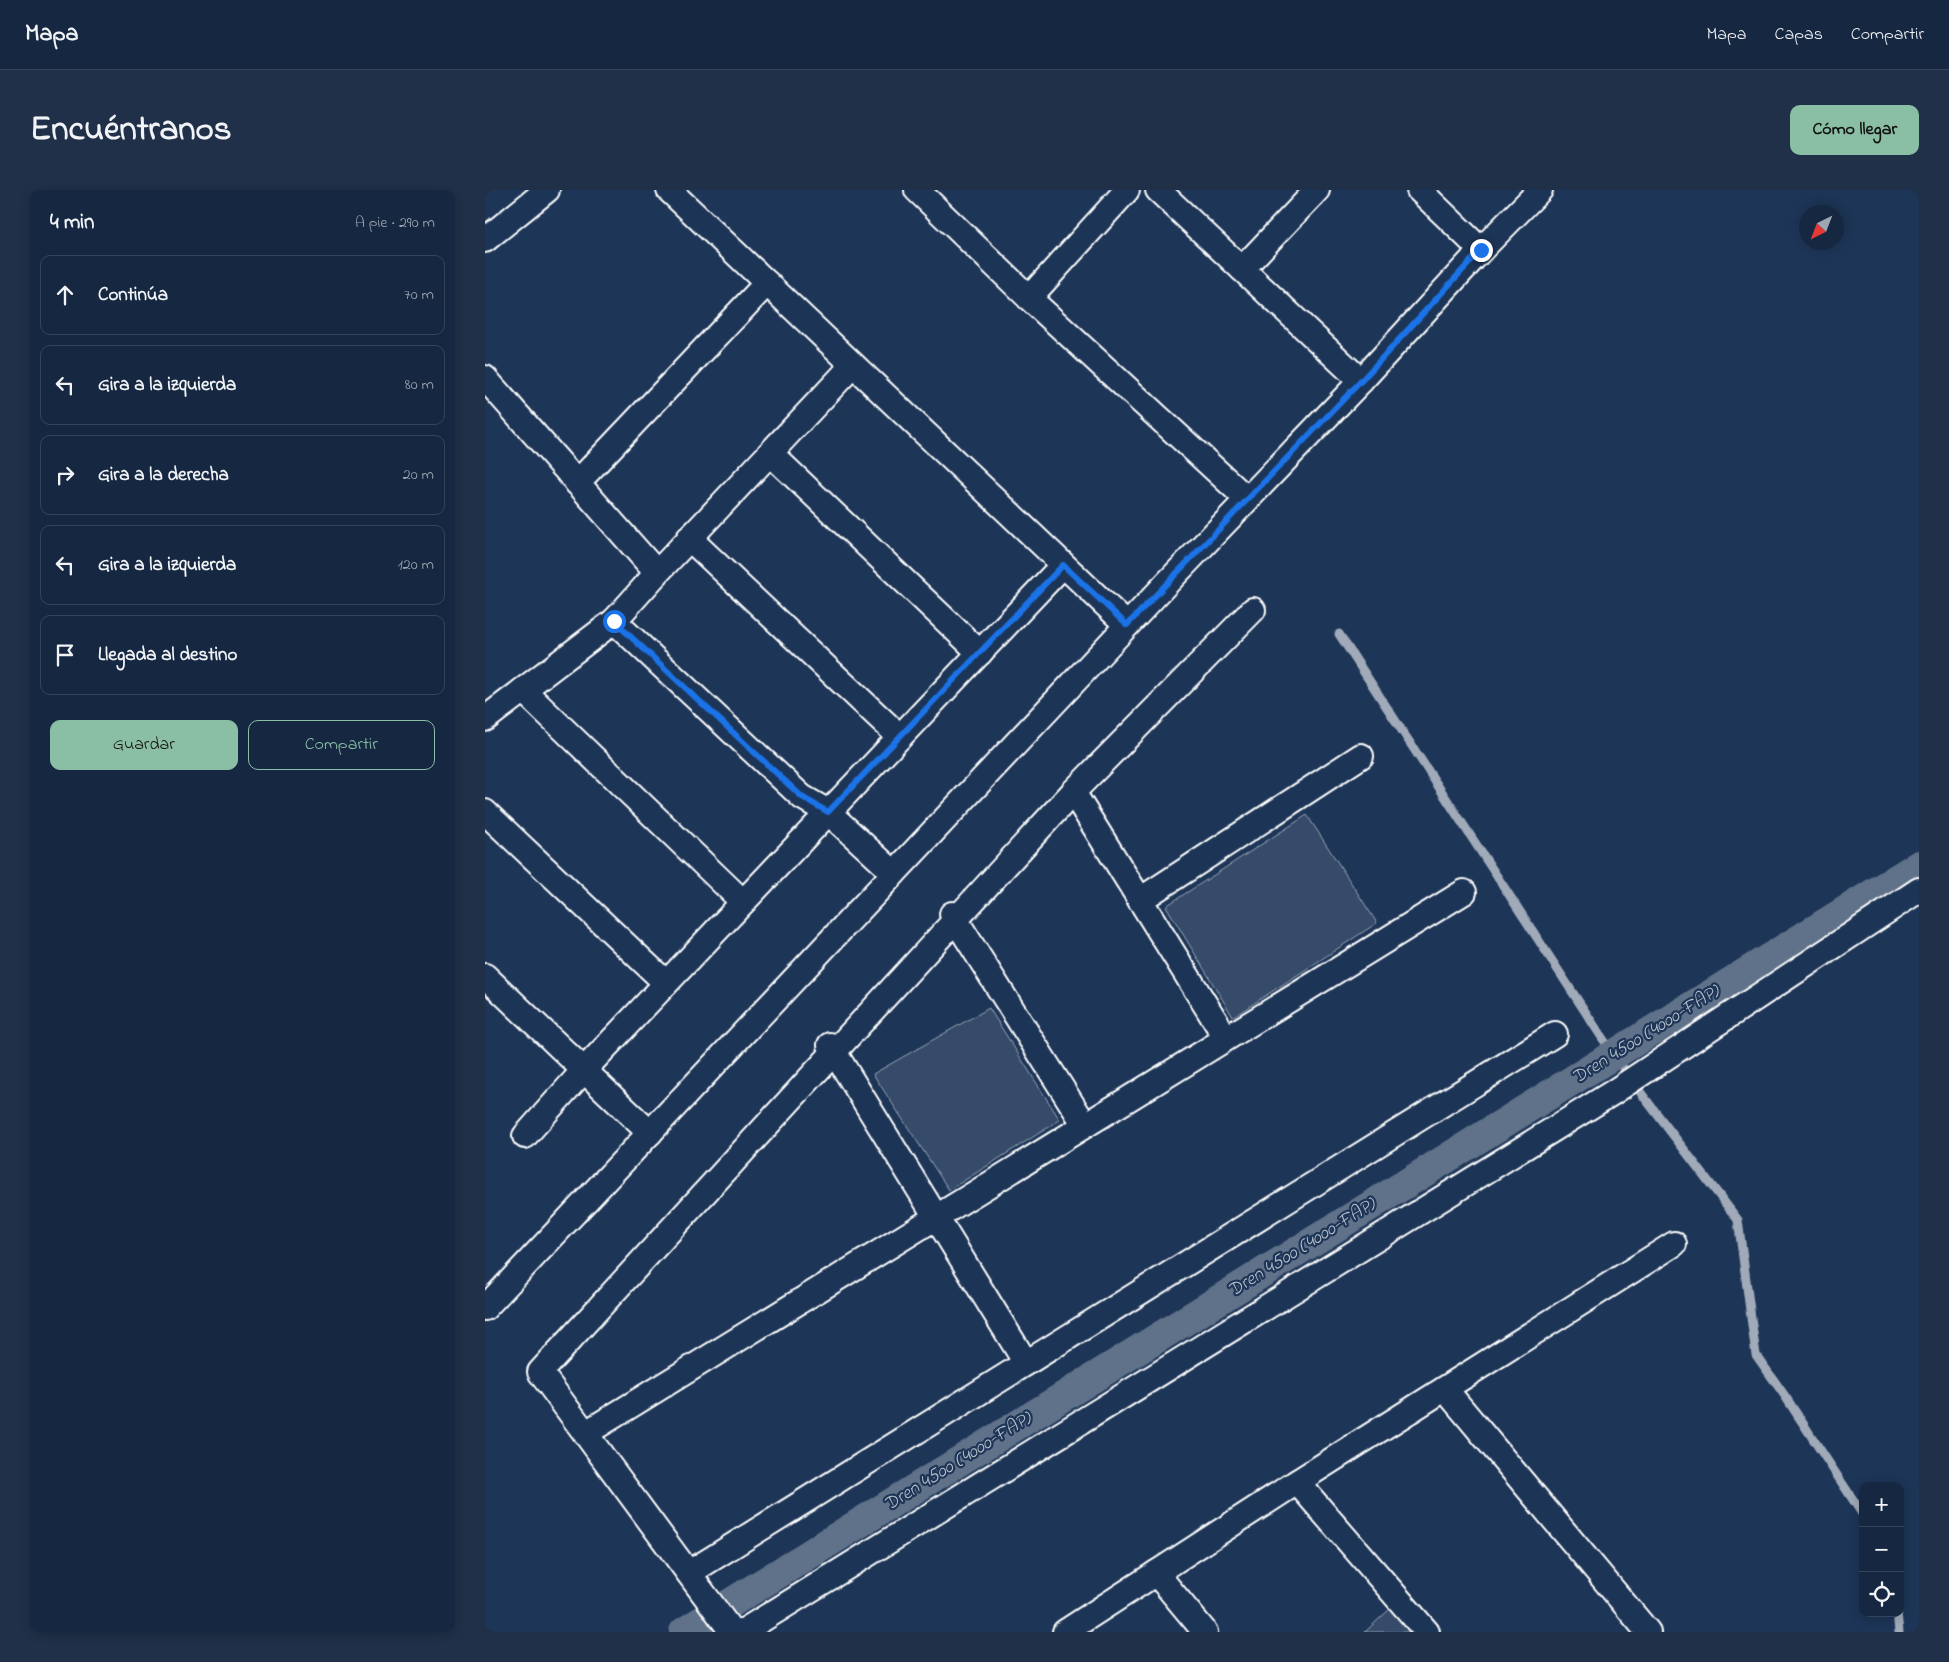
<!DOCTYPE html>
<html lang="es">
<head>
<meta charset="utf-8">
<style>
	:root { --surface:#162841; --page:#1f3048; --text:#f1f3f6; --muted:#9ea6b1; --line:#35445a; --accent:#8abfa5 }
	body { margin:0; font-family:"Indie Flower",sans-serif; background:var(--page); color:var(--text) }
	.controls { position:absolute; right:15px; bottom:15px; display:grid; overflow:hidden; border-radius:10px; box-shadow:0 2px 12px #0003 }
	.controls button { width:45px; height:45px; display:grid; place-items:center; padding:0; border:0; border-bottom:1px solid var(--line); background:var(--surface); color:var(--text); font:25px sans-serif }
	.compass { position:absolute; left:1314px; top:15px; width:45px; height:45px; border-radius:50%; background:var(--surface); box-shadow:0 2px 12px #0003; rotate:222deg }
	.stop { position:absolute; width:15px; height:15px; margin:-11px; border:4px solid #1a73e8; border-radius:50%; background:#fff }
	.stop.end { background:#1a73e8; border-color:#fff; box-shadow:0 1px 5px #0008 }
	.list { margin:0; padding:0; list-style:none }
	h2 { display:flex; justify-content:space-between; align-items:center; height:65px; margin:0; padding:0 20px; font-size:21px }
	h2 small { font-size:16px; font-weight:400; color:var(--muted) }
	.list li { display:grid; grid-template-columns:32px 1fr auto; gap:15px; align-items:center; box-sizing:border-box; height:80px; margin:0 10px 10px; padding:0 10px; border:1px solid var(--line); border-radius:10px }
	.list b { display:block; font-size:19px; white-space:nowrap }
	.list em { font-size:16px; font-style:normal; color:var(--muted) }
	.actions { display:flex; gap:10px; padding:15px 20px }
	.actions a { flex:1; padding:11px 0; border:1px solid var(--accent); border-radius:10px; text-align:center; font-size:18px; color:var(--accent) }
	.actions .main { background:var(--accent); color:#111 }
	.icon { flex:none; width:28px; height:28px; fill:none; stroke:currentColor; stroke-width:2; stroke-linecap:round; stroke-linejoin:round }
	.map { position:relative; flex:none; width:1434px; height:1442px; overflow:hidden; border-radius:10px }
	header { display:flex; align-items:center; gap:30px; box-sizing:border-box; height:70px; padding:0 25px; background:var(--surface); border-bottom:1px solid var(--line) }
	header strong { font-size:24px }
	nav { display:flex; gap:28px; margin-inline-start:auto; font-size:18px }
	.intro { display:flex; align-items:center; justify-content:space-between; box-sizing:border-box; height:120px; padding:0 30px }
	h1 { margin:0; font-size:35px }
	.button { padding:12px 22px; border-radius:10px; background:var(--accent); color:#111; font-size:18px; font-weight:700 }
	main { display:flex; gap:30px; padding:0 30px }
	aside { flex:1; background:var(--surface); border-radius:10px; box-shadow:0 2px 12px #0003 }
	.map>svg:first-child { display:block }
</style>
</head>
<body>
<header>
<strong>Mapa</strong>
<nav><a>Mapa</a><a>Capas</a><a>Compartir</a></nav>
</header>
<div class="intro"><h1>Encuéntranos</h1><a class="button">Cómo llegar</a></div>
<main>
<aside>
<h2>4 min<small>A pie · 290 m</small></h2>
<ul class="list">
<li><svg class="icon" aria-label="ahead" viewBox="0 0 24 24"><path d="M12 20V5M6 11l6-6 6 6"/></svg><div><b>Continúa</b></div><em>70 m</em></li>
<li><svg class="icon" aria-label="left" viewBox="0 0 24 24"><path d="M17 20v-9H6M10 6l-5 5 5 5"/></svg><div><b>Gira a la izquierda</b></div><em>80 m</em></li>
<li><svg class="icon" aria-label="right" viewBox="0 0 24 24"><path d="M7 20v-9h11M14 6l5 5-5 5"/></svg><div><b>Gira a la derecha</b></div><em>20 m</em></li>
<li><svg class="icon" aria-label="left" viewBox="0 0 24 24"><path d="M17 20v-9H6M10 6l-5 5 5 5"/></svg><div><b>Gira a la izquierda</b></div><em>120 m</em></li>
<li><svg class="icon" aria-label="arrive" viewBox="0 0 24 24"><path d="M6 21V4h12l-3 4 3 4H6"/></svg><div><b>Llegada al destino</b></div></li>
</ul>
<div class="actions"><a class="main">Guardar</a><a>Compartir</a></div>
</aside>
<div class="map">
<svg width="1434" height="1442" viewBox="0 0 1434 1442">
	<rect width="100%" height="100%" fill="#1d3557"/>
	<filter id="ink" filterUnits="userSpaceOnUse"><feTurbulence type="fractalNoise" baseFrequency=".02" numOctaves="2"/><feDisplacementMap in="SourceGraphic" scale="10" xChannelSelector="R" yChannelSelector="G"/><feConvolveMatrix kernelMatrix="1 2 1 2 8 2 1 2 1" color-interpolation-filters="sRGB"/></filter>
	<g filter="url(#ink)">
		<g fill="#364b69" stroke="#9aa5b4">
			<polygon points="822,625 892,733 748,827 681,716"/>
			<polygon points="504,818 575,930 464,1000 388,884"/>
			<polygon points="907,1417 929,1442 880,1442"/>
		</g>
		<g fill="none" stroke-linecap="round" stroke-linejoin="round">
			<g stroke="#a0aab8" stroke-width="9">
				<polyline points="854,444 1118,849 1156,903 1253,1030 1271,1165 1300,1206 1378,1325"/>
				<polyline points="1412,1423 1414,1442"/>
			</g>
			<polyline stroke="#617289" stroke-width="30" points="199,1442 1434,675"/>
			<defs>
				<g id="street">
					<polyline points="184,0 642,435"/>
					<polyline points="432,0 544,108 762,309"/>
					<polyline points="673,0 876,191"/>
					<polyline points="934,0 996,60"/>
					<polyline points="0,50 62,0"/>
					<polyline points="757,79 832,0"/>
					<polyline points="544,108 642,0"/>
					<polyline points="0,188 172,383"/>
					<polyline points="285,263 495,463"/>
					<polyline points="92,293 282,93"/>
					<polyline points="204,348 415,547"/>
					<polyline points="129,431 317,607 343,622 409,683"/>
					<polyline points="38,500 258,712"/>
					<polyline points="0,529 129,431 172,383 368,175"/>
					<polyline points="588,602 741,848"/>
					<polyline points="0,622 181,793"/>
					<polyline points="655,710 876,566"/>
					<polyline points="467,724 600,935"/>
					<polyline points="0,786 165,943"/>
					<polyline points="345,855 541,1173"/>
					<polyline points="40,946 99,880 578,375"/>
					<polyline points="0,1118 682,393 876,191 996,60 1055,0"/>
					<polyline points="960,1199 1163,1442"/>
					<polyline points="101,1243 979,702"/>
					<polyline points="812,1292 942,1442"/>
					<polyline points="204,1383 1070,844"/>
					<polyline points="671,1383 720,1442"/>
					<polyline points="247,1442 55,1182 588,602 768,420"/>
					<polyline points="257,1442 1127,903 1434,700"/>
					<polyline points="580,1442 812,1292 1189,1054"/>
				</g>
			</defs>
			<use href="#street" stroke="#fff" stroke-width="28"/>
			<use href="#street" stroke="#1d3557" stroke-width="24"/>
		</g>
	</g>
	<g fill="none" stroke-linecap="round" stroke-linejoin="round" filter="url(#ink)">
		<polyline stroke="#1a73e8" stroke-width="6" points="129,431 317,607 343,622 578,375 642,435 876,191 996,60"/>
	</g>
	<g text-anchor="middle" dominant-baseline="central" stroke-width="4.5" stroke-linejoin="round" paint-order="stroke">
		<g font-size="19" font-style="italic" fill="#b8c0ca" stroke="#1d3557">
			<text transform="translate(1161 845) rotate(-32)">Dren 4500 (4000-FAP)</text>
			<text transform="translate(817 1058) rotate(-32)">Dren 4500 (4000-FAP)</text>
			<text transform="translate(473 1272) rotate(-32)">Dren 4500 (4000-FAP)</text>
		</g>
	</g>
</svg>
<div class="controls">
<button>+</button>
<button>−</button>
<button><svg class="icon" aria-label="locate" viewBox="0 0 24 24"><circle cx="12" cy="12" r="6"/><path d="M12 2v4M12 18v4M2 12h4M18 12h4"/></svg></button>
</div>
<svg class="compass" viewBox="-18 -18 36 36"><path d="M0-13l5 13h-10z" fill="#e53935"/><path d="M0 13l5-13h-10z" fill="#9ea6b1"/></svg>
<div class="stop" style="left:129px;top:431px"></div>
<div class="stop end" style="left:996px;top:60px"></div>
</div>
</main>
</body>
</html>
